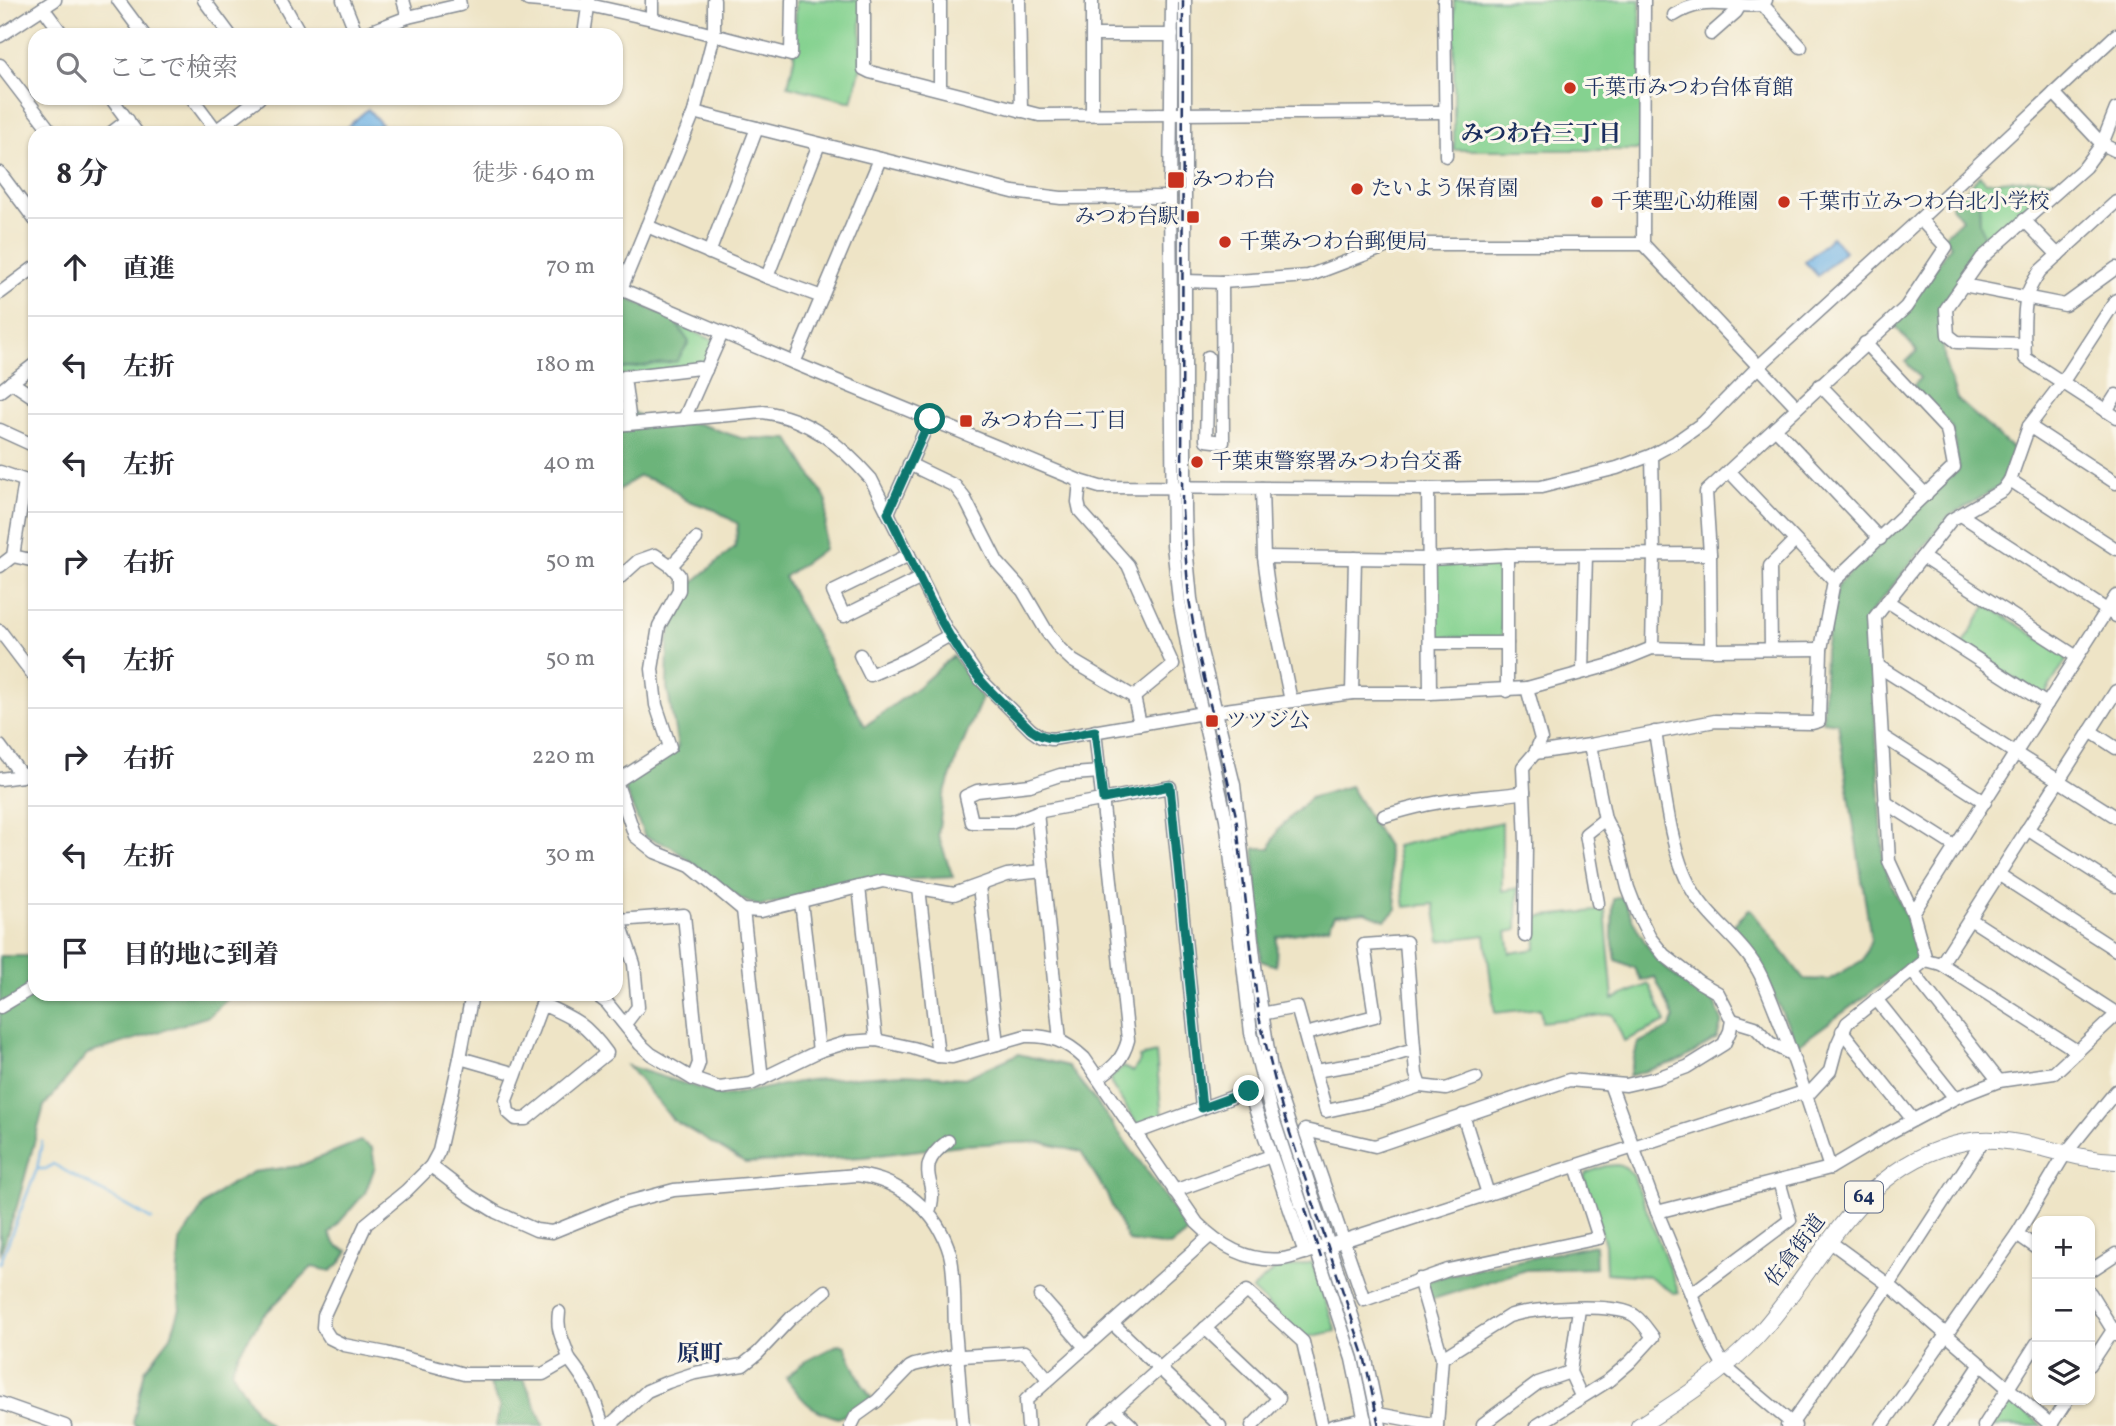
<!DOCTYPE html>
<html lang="ja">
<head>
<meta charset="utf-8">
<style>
	:root { --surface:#fff; --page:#f7f7f7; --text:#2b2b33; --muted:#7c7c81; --line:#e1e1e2 }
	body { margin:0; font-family:Vollkorn,"Noto Serif JP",serif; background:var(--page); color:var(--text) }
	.controls { position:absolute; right:21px; bottom:21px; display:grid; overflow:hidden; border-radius:14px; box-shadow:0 2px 5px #0004 }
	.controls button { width:63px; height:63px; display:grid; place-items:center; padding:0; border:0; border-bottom:2px solid var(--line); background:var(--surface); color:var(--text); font:35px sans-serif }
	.stop { position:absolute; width:21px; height:21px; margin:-16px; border:5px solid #0f766e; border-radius:50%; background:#fff }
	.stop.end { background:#0f766e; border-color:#fff; box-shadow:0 2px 7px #0008 }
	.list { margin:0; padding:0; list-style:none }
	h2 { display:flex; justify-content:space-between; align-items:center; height:91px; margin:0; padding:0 28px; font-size:30px }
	h2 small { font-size:23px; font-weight:400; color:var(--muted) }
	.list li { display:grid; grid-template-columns:46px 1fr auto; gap:21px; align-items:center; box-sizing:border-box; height:98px; padding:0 28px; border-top:2px solid var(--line) }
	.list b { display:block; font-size:26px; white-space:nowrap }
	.list em { font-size:23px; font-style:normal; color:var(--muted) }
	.icon { flex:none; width:38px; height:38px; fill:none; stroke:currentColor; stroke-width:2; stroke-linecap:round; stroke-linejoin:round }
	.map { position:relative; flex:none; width:2116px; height:1426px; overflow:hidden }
	.search { position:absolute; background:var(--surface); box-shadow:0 2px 5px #0004; left:28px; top:28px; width:595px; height:77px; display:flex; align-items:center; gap:18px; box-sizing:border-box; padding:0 24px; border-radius:21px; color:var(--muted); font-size:26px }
	.panel { position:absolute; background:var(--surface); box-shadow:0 2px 5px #0004; left:28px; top:126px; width:595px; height:875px; border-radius:21px }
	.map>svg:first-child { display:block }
</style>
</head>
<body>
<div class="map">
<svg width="2116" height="1426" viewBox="0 0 2116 1426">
	<rect width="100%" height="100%" fill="#fbf7ec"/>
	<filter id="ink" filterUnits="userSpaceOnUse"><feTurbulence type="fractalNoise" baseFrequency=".0143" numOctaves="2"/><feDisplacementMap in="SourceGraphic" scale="14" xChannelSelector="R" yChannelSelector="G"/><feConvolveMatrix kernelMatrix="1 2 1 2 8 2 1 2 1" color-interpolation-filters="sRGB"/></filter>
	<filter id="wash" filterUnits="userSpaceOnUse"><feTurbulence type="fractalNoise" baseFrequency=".00686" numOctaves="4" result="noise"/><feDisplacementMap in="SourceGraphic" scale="28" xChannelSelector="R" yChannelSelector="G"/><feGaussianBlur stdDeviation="1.57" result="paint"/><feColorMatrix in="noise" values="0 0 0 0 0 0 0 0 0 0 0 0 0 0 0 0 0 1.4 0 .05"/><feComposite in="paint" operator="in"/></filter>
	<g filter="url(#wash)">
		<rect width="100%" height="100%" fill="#eee4c6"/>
		<g fill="#85d290" stroke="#508077" stroke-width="2">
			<polygon points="796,0 861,0 861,66 852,102 788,86 794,59"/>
			<polygon points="1454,0 1640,0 1643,150 1454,150"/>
			<polygon points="1980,176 1986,182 2028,179 2057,180 1986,246 1980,224 1979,198 1969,187"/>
			<polygon points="616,300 716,341 705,366 620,375 625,420 616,422"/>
			<polygon points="1497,558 1502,564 1502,638 1433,637 1432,563"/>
			<polygon points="1987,605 2068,657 2043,697 1962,645"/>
			<polygon points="1502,822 1502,891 1518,888 1517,930 1507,932 1510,953 1536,949 1535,917 1605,910 1613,999 1649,984 1666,1022 1624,1041 1612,1014 1542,1022 1540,1008 1495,1013 1485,935 1440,941 1434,904 1405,907 1396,846"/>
			<polygon points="1156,1053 1162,1119 1141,1126 1137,1124 1111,1084 1110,1079 1123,1067 1133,1072 1140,1061 1139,1057"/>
			<polygon points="1617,1165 1625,1167 1633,1175 1679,1293 1675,1294 1649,1276 1606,1273 1605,1244 1584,1178 1586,1173 1605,1166"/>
			<polygon points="1312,1262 1336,1331 1303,1338 1252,1290 1276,1268 1294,1267"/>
			<polygon points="2011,1399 2042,1426 1989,1426 2006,1400"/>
		</g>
		<g fill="#6cb47a" stroke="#44726c" stroke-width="2">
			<polygon points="1969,187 1979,198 1980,224 1986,246 1971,263 1939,309 1945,363 1957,399 2014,450 2000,486 1948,517 1869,615 1884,867 1905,914 1918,958 1798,1045 1754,955 1730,928 1750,909 1804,979 1828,980 1863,960 1871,939 1838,723 1823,721 1825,650 1838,584 1959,469 1952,428 1913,386 1920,378 1906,362 1917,351 1893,324 1951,245 1943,237 1962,219 1951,205"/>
			<polygon points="616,293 673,319 689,342 677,361 616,370"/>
			<polygon points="616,404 641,416 699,424 741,438 789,439 827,501 824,549 784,577 865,726 918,687 953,656 982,698 958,755 943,798 938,835 953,877 879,881 758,906 741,899 670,846 645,837 622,783 678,747 667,687 668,638 692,583 735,547 738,524 715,510 686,500 665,484 639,476 616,492"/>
			<polygon points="1350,786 1387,846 1397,909 1385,920 1365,912 1335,915 1329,927 1277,937 1276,966 1261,961 1254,848 1270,848 1278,830 1310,798"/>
			<path d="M1623 897C1643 948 1663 975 1713 1000L1722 1021 1717 1038 1682 1060 1629 1076 1638 1043 1670 1028 1674 1018 1655 977 1641 981 1635 968 1616 960 1612 937 1613 899Z"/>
			<polygon points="0,956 35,956 35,994 233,994 209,1016 87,1054 44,1106 17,1206 0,1254"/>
			<polygon points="1018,1054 1068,1066 1097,1103 1152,1178 1188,1232 1170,1246 1128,1241 1106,1193 1081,1152 1040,1142 961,1145 863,1157 745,1163 673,1120 628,1066 724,1096 809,1080 905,1074 965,1078"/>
			<polygon points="360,1141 372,1148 375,1167 365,1193 329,1234 337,1246 348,1251 340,1263 331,1271 312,1267 263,1316 240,1351 231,1370 256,1412 271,1426 136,1426 133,1423 145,1370 171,1336 180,1309 177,1282 180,1241 204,1205 224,1188 253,1172 299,1166"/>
			<polygon points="1595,1245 1596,1268 1526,1270 1430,1300 1424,1282 1448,1275"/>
			<path d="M839 1344 845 1346 861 1382 874 1402 838 1418C808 1409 804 1402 786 1378L804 1362Z"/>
			<polygon points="524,1379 544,1426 496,1426 500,1407 489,1383"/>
		</g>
		<g fill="#6fb2e4" stroke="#4570a1" stroke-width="2">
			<polygon points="368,109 381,124 370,133 340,133"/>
			<polygon points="1832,237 1845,251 1818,276 1805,262"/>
		</g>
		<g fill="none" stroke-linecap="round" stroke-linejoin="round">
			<g stroke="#6fb2e4" stroke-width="2.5">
				<polyline points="37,1169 46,1169 53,1164 152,1220"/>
				<polyline points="0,1263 37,1169 42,1142"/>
			</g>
		</g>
	</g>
	<g filter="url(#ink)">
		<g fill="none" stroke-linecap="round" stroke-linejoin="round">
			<defs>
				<g id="minor">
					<polyline points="118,0 144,35"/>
					<polyline points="204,0 230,35"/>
					<polyline points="281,0 301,35"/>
					<polyline points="343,0 357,35"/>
					<polyline points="403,0 408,17"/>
					<polyline points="528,0 589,5 652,19 791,55 792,0"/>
					<polyline points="652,0 652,19"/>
					<polyline points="864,0 864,69 870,72 1039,115 1444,112"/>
					<polyline points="1019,0 1021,111"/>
					<polyline points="1092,0 1092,114"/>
					<polyline points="1172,0 1170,197 1173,545 1179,601 1189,655 1226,819 1251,1033 1271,1112 1352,1359 1366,1426"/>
					<polyline points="1185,0 1185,509 1186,546 1191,599 1201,651 1234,785 1256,974 1271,1069 1365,1355 1380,1426"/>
					<polyline points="1444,0 1446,156"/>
					<polyline points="1644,0 1643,244 1797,407"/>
					<polyline points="1766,0 1763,5 1801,47"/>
					<polyline points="43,8 63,35"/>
					<path d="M1674 15C1699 0 1711 4 1740 5 1748 6 1756 5 1763 5"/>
					<polyline points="1711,34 1736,12 1740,5"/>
					<polyline points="361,35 408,17 460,5 459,0"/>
					<polyline points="584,35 589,0"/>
					<polyline points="1092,35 1172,35"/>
					<polyline points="0,36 55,0"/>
					<polyline points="0,65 52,133"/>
					<polyline points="940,89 940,0"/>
					<polyline points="2054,93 2102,144 2116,151"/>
					<polyline points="111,98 137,133"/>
					<polyline points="192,98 216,130"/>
					<polyline points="694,112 757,128"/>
					<polyline points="111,133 128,120"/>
					<polyline points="213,133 259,98"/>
					<polyline points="0,173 35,220"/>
					<path d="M2116 202 2040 271C2035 279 2029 287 2027 296 2023 313 2024 340 2025 358L2116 417"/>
					<polyline points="2024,220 2058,255"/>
					<polyline points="647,226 767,277 822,297"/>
					<polyline points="709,253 757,128 1013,192 1061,198 1170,197"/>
					<polyline points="767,277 819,144"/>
					<polyline points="1185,281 1222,282 1308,276 1393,244 1643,244"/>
					<polyline points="1963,285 2065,305 2116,268"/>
					<polyline points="616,287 794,363 1080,481 1100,487 1428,489 1541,487 1617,468 1652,455 1676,442 1703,423 1759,366 1920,219 2116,35"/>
					<polyline points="621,289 694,112 714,35 714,0"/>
					<polyline points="0,293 35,267"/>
					<polyline points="2025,344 1957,342 1948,335 1946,309 1982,258 2085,167 2102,144 2116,109"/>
					<polyline points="1208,357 1206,440 1223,442 1222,282"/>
					<polyline points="794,363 880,159"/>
					<polyline points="11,382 35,398"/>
					<polyline points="1820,385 1926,495"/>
					<polyline points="0,391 35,364"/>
					<polyline points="2106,411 2116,395"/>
					<polyline points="684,419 722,333"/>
					<polyline points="630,423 624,377 699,368 706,370"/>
					<path d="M616 425 763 412C809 418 841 445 871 479L947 631 979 678 1031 730 1041 737 1052 739 1203 713 1352 693H1430L1527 688 1541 739 1535 753 1590 745 1715 721 1812 723 1819 721 1821 649 1834 581 1954 467 1947 430 1865 343"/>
					<polyline points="2029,426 2116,483"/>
					<polyline points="1775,428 1880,539"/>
					<polyline points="0,430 35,446"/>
					<polyline points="909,464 955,486 965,499 997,562 1023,591 1047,632 1060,649 1073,661 1134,697 1140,724"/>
					<polyline points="1729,471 1834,581"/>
					<polyline points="0,472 35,484"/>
					<polyline points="2010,480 2116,549"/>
					<polyline points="1080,481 1078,502 1080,511 1128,565 1173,665 1134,697"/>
					<polyline points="1262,488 1264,557 1270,601 1291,701"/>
					<polyline points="1428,489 1430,693"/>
					<polyline points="888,513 930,419"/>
					<polyline points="1961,515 2116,616"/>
					<polyline points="909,555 833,592 844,616 921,578"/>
					<polyline points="13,556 35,561"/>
					<polyline points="1264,557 1430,559 1507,555 1710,554"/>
					<polyline points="1922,557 2077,657"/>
					<polyline points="0,566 13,556 25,481"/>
					<polyline points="671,566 696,539"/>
					<polyline points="616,581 638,561 655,555 671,566 679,575 679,590 659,626 652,669 656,705 670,747 616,782"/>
					<polyline points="1887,601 2047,704"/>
					<polyline points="0,631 35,677"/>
					<polyline points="1430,643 1507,643"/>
					<polyline points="1652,648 1654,555 1652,455"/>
					<polyline points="1771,649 1770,566 1795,541"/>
					<polyline points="1711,650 1710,554 1706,492 1906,307 1946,247 1920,219"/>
					<polyline points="860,655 870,675 907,659 950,635"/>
					<polyline points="1878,666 2116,817"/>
					<polyline points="1583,672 1586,555"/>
					<polyline points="1527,688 1610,665 1652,648 1711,650 1821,649"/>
					<polyline points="1507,691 1507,555"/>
					<polyline points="1352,693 1355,558"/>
					<path d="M1095 731 1128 1040C1123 1059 1114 1067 1098 1078"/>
					<polyline points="2090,731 2116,748"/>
					<path d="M1655 732C1663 778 1669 850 1691 888 1710 922 1745 942 1761 976 1788 1038 1809 1104 1830 1168"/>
					<polyline points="1882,736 1985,802"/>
					<polyline points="1590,745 1605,819 1616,840 1628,888 1638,914 1650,938 1664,955 1699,982 1718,993 1732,1020"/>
					<polyline points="0,746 22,776"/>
					<polyline points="1100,772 1060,775 1030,785 977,791 966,796 972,822 1011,822 1037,812 1170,787 1202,1108"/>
					<polyline points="0,779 22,776 35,769"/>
					<polyline points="616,781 635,836 655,852 690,866 743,910 761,911 883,881 919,888"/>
					<polyline points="1885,802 1956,847"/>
					<polyline points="1037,812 1060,1040"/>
					<path d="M1384 816C1410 808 1437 801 1464 799 1484 796 1504 796 1524 792"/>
					<polyline points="2027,829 2116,886"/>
					<polyline points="1998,874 2116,950"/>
					<polyline points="979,886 997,1044"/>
					<polyline points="859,887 876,1040"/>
					<polyline points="801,902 819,1051"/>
					<polyline points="1598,903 1586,834 1605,819"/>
					<polyline points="743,910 762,1079"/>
					<polyline points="616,911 634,964 638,1007 625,1024"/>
					<polyline points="1913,913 2116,596"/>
					<polyline points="1970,919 2116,1013"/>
					<polyline points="619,920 684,915 699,1063 693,1079"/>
					<polyline points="1525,936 1526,843 1523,767 1535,753"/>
					<polyline points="1941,964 2116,691"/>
					<polyline points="1912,971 1999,1081"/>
					<path d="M472 994 460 1058 439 1151 431 1166 470 1196 496 1212 536 1230 552 1232 621 1204 674 1190 857 1175C900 1180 938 1211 950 1254 955 1272 954 1309 955 1329 958 1361 960 1394 963 1426"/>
					<path d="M595 994 607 1003 640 1044 651 1054 693 1079 719 1088 751 1084 819 1051 848 1042 876 1040 913 1048 938 1056 952 1057 1025 1036C1050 1035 1066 1041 1084 1058L1197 1223C1219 1245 1249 1263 1283 1259 1290 1258 1297 1255 1305 1253L1804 1092"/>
					<polyline points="1876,999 1955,1098"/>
					<polyline points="0,1007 35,986"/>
					<polyline points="1261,1014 1297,1007 1326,1111 1381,1099 1420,1086 1446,1089 1476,1078"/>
					<polyline points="1842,1031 1913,1120"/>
					<polyline points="1305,1034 1375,1016 1364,945 1406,942 1416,1074 1420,1086"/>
					<polyline points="2077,1051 1941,964 1926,960 1913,913 1889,861 1875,617 1951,520 2003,490 2010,480 2029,426 2062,383 2116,300"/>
					<polyline points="938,1056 919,888 954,894 1007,875 1043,871"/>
					<path d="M460 1058 516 1074 542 1004C575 1019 585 1023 607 1053L526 1119H516L508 1112 506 1100 516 1074"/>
					<polyline points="1315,1071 1375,1061 1414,1049"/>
					<polyline points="1610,1084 1657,1212 1713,1347 1724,1366 1795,1426"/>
					<polyline points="1806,1097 1830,1071 1837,1045 1847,1023 1926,960"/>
					<polyline points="1463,1115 1488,1194"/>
					<polyline points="1135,1133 1249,1091 1305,1253"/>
					<path d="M431 1166 406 1191 366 1224 324 1315 323 1327 330 1338 344 1345 386 1353 464 1374H543L569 1359C588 1383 594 1397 603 1426"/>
					<polyline points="1576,1166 1599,1238 1448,1270 1364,1300 1305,1130 1375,1146 1569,1080 1626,1085 1657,1078 1687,1067 1724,1044 1730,1031 1732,1020 1755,1027 1770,1043 1791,1054"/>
					<polyline points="1174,1191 1271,1156"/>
					<polyline points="1657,1212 1830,1168 1889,1133 1955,1098 1999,1081 2054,1073 2116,1015"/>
					<path d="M928 1213C943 1182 908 1171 948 1141"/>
					<polyline points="2017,1234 2037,1248"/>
					<polyline points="1829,1241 1889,1285 2052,1426"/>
					<polyline points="2090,1271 2116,1254"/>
					<polyline points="1419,1279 1442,1358 1437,1426"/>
					<polyline points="2090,1293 2116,1335"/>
					<polyline points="1691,1294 1790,1220 1779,1181"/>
					<polyline points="1040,1296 1085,1347"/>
					<polyline points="1579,1309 1570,1372 1581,1396"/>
					<path d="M559 1312C556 1333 564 1339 569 1359"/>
					<polyline points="1112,1323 1220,1426"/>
					<polyline points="1205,1328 1279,1398 1252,1426"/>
					<path d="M1442 1358 1509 1316C1531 1308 1618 1302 1635 1316 1642 1321 1648 1331 1653 1337L1630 1362 1608 1381 1536 1426"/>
					<polyline points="2090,1365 2113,1330 2116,1329"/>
					<polyline points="0,1403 65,1426"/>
					<polyline points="1114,1409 1132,1426"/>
					<polyline points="1378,1414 1437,1425"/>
					<polyline points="609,1426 647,1391 668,1382 695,1373 743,1365 757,1354 791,1318 825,1291"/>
					<polyline points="851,1426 856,1416 877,1401 910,1367 914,1365 947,1357 1025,1352 1048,1379"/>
					<polyline points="1028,1426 1026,1400 1210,1236"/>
					<polyline points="1095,1426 1247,1291 1303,1342 1322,1426"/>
					<polyline points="1332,1426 1365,1419"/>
					<polyline points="1484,1426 1483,1424 1538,1383 1570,1372"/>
					<polyline points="1787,1426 1792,1423 1889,1285 1984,1139"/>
					<polyline points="1882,1426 2017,1234 2065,1154 2116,1091"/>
					<polyline points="1940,1426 1981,1364"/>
					<polyline points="1984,1426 2037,1343"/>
					<polyline points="2050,1426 2067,1400"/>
				</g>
				<path id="major" d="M1639 1426C1680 1400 1724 1372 1757 1336 1823 1265 1858 1163 1965 1142 2016 1132 2065 1160 2116 1161"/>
			</defs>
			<use href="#minor" stroke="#848a92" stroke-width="15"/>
			<use href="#major" stroke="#848a92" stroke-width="18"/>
			<use href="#minor" stroke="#fff" stroke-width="12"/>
			<use href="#major" stroke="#fff" stroke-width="16"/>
			<g stroke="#1b2f5e" stroke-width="2.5" stroke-dasharray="10 5" stroke-linecap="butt">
				<polyline points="1183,0 1182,510 1189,599 1198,652 1236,816 1259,1017 1282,1109 1364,1355 1379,1426"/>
				<polyline points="1305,1208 1321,1258"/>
			</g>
		</g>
	</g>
	<g fill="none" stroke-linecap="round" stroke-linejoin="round" filter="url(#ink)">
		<path stroke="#0f766e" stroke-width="9" d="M930 419 888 513C915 566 940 631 978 677 993 696 1014 713 1031 730 1052 745 1071 735 1095 731L1103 799 1170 786 1202 1108 1249 1091"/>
	</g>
	<g fill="#c8321e" stroke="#fbf7ec" stroke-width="2.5">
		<circle cx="1570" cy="88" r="7"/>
		<rect x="1167" y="171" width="18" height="18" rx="3.5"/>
		<circle cx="1357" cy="189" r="7"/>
		<circle cx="1597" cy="202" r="7"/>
		<circle cx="1784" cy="202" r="7"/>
		<rect x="1186" y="210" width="14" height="14" rx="3.5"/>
		<circle cx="1225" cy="242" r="7"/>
		<rect x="959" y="414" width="14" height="14" rx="3.5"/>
		<circle cx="1197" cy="462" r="7"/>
		<rect x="1205" y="714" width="14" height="14" rx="3.5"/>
	</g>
	<g text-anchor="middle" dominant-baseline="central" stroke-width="6" stroke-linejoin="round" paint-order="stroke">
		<rect fill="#fbf7ec" stroke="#5e6b89" stroke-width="2" x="1845" y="1181.5" width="38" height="31" rx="5"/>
		<g font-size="19" font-weight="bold" fill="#1b2f5e">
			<text x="1864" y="1197">64</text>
		</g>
		<g font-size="21" fill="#1b2f5e" stroke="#fbf7ec" text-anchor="start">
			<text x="1584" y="88">千葉市みつわ台体育館</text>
			<text x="1192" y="180">みつわ台</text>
			<text x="1371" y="189">たいよう保育園</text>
			<text x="1611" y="202">千葉聖心幼稚園</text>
			<text x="1798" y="202">千葉市立みつわ台北小学校</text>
			<text x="1179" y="217" text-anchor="end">みつわ台駅</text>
			<text x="1239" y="242">千葉みつわ台郵便局</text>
			<text x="980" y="421">みつわ台二丁目</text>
			<text x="1211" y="462">千葉東警察署みつわ台交番</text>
			<text x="1226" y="721">ツツジ公</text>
		</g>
		<g font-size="21" fill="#1b2f5e" stroke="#fbf7ec">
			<text transform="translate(1796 1251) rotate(-53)">佐倉街道</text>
		</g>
		<g font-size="23" font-weight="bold" fill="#1b2f5e" stroke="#fbf7ec">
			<text x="1541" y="135">みつわ台三丁目</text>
			<text x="700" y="1355">原町</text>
		</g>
	</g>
</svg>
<div class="controls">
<button>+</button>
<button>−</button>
<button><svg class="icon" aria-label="layers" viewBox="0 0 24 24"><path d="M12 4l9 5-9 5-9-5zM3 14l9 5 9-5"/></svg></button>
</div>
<div class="stop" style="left:930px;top:419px"></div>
<div class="stop end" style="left:1249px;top:1091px"></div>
<div class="search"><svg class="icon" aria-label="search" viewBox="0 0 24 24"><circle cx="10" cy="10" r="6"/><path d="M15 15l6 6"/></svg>ここで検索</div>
<section class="panel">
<h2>8 分<small>徒歩 · 640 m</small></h2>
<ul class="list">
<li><svg class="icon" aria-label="ahead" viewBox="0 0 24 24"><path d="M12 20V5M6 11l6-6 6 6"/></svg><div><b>直進</b></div><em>70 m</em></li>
<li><svg class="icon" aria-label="left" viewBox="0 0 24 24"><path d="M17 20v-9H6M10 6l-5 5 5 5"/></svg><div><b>左折</b></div><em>180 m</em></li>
<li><svg class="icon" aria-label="left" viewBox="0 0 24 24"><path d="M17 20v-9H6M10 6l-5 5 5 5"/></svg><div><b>左折</b></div><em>40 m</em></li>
<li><svg class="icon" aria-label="right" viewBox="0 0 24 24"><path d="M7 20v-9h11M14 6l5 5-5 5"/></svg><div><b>右折</b></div><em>50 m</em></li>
<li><svg class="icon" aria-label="left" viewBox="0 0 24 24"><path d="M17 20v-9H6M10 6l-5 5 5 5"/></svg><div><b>左折</b></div><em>50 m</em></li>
<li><svg class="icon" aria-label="right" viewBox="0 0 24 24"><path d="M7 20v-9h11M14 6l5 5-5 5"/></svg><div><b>右折</b></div><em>220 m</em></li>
<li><svg class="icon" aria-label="left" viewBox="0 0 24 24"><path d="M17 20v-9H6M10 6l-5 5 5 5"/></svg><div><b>左折</b></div><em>30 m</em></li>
<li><svg class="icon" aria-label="arrive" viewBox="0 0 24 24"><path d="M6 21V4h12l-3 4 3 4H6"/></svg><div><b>目的地に到着</b></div></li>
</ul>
</section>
</div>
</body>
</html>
